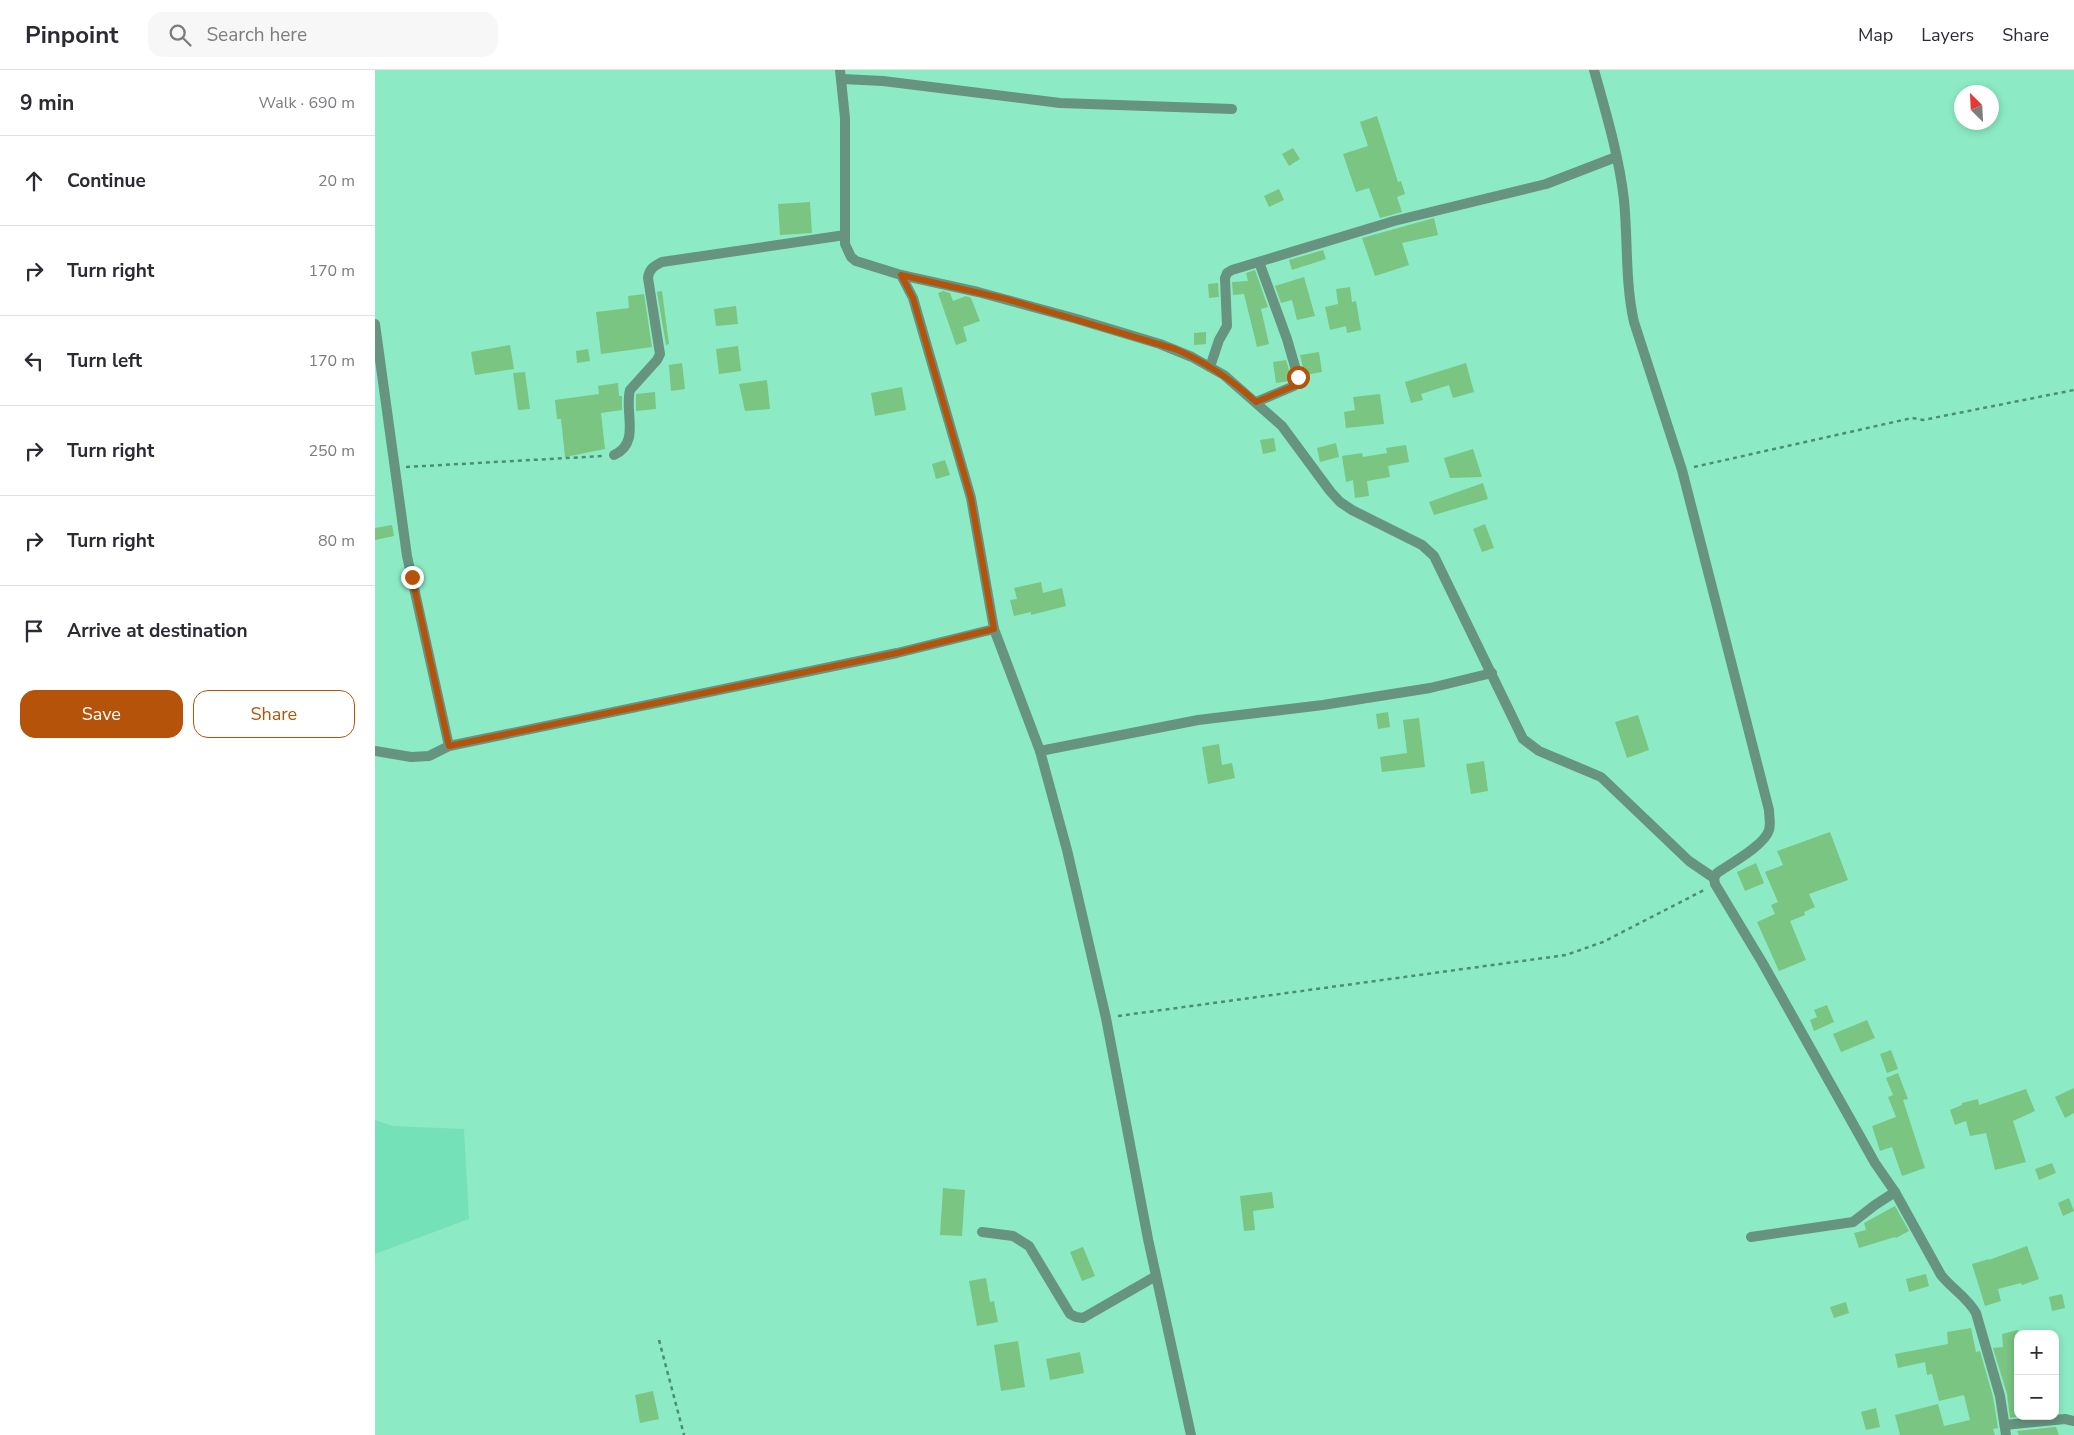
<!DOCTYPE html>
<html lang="en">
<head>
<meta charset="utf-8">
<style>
	:root { --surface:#fff; --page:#f7f7f7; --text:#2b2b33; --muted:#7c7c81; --line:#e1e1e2; --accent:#b45309 }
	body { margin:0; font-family:"Nunito Sans",sans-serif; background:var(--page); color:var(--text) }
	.controls { position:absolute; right:15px; bottom:15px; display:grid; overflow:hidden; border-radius:10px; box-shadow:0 2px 8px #0003 }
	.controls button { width:45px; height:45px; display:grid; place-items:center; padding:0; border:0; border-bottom:1px solid var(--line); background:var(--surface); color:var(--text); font:25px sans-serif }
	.compass { position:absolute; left:1579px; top:15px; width:45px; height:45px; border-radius:50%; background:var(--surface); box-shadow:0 2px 8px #0003; rotate:336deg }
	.stop { position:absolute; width:15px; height:15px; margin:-11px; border:4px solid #b45309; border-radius:50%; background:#fff }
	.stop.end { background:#b45309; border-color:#fff; box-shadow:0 1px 5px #0008 }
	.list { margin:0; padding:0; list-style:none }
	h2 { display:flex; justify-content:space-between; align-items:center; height:65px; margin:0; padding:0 20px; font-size:21px }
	h2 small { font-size:16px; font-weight:400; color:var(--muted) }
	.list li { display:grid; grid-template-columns:32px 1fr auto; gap:15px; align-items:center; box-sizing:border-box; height:90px; padding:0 20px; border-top:1px solid var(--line) }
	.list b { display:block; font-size:19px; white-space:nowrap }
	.list em { font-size:16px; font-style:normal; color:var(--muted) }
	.actions { display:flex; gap:10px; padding:15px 20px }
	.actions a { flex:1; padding:11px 0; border:1px solid var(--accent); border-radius:15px; text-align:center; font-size:18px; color:var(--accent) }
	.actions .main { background:var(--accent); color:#fff }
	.icon { flex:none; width:28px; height:28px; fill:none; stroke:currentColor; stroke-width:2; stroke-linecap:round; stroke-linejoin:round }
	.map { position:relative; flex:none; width:1699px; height:1365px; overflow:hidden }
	header { display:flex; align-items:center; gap:30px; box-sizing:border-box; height:70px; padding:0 25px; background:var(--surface); border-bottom:1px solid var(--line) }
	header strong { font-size:24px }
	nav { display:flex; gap:28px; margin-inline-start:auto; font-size:18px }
	.search { width:350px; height:45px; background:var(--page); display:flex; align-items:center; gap:12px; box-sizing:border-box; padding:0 18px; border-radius:15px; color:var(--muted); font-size:19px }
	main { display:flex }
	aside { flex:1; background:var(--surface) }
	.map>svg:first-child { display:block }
</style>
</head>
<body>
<header>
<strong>Pinpoint</strong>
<div class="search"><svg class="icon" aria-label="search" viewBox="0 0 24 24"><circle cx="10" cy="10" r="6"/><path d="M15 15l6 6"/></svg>Search here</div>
<nav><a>Map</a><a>Layers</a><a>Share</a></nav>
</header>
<main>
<aside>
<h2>9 min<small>Walk · 690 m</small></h2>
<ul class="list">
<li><svg class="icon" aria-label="ahead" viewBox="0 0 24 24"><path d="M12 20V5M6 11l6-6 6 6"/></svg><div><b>Continue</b></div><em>20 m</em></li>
<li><svg class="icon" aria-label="right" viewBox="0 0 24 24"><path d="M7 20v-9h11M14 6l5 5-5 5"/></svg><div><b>Turn right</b></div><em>170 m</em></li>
<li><svg class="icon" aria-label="left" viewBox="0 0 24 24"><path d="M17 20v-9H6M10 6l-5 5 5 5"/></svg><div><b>Turn left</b></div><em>170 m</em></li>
<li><svg class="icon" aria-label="right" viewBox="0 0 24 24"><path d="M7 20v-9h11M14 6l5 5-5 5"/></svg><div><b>Turn right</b></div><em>250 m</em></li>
<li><svg class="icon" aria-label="right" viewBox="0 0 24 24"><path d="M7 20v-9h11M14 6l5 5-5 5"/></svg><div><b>Turn right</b></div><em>80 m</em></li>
<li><svg class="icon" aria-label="arrive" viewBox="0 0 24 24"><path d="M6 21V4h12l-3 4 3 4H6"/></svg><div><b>Arrive at destination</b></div></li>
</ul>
<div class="actions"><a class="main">Save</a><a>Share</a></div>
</aside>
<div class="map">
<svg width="1699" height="1365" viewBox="0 0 1699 1365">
	<rect width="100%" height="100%" fill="#8cebc5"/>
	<polygon fill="#75e1b8" points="0,1050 18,1056 89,1059 94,1149 0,1184"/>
	<g fill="#79c581">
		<polygon points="1002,46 1023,112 1026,111 1030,124 1022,127 1027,142 1005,148 994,118 981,122 968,84 993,76 985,52"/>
		<polygon points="918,78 925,89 914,96 907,84"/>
		<polygon points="904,119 909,130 894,137 889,126"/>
		<polygon points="435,132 437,163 405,165 403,134"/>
		<polygon points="1059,148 1063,165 1027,173 1034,195 1000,206 987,168"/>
		<polygon points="948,180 951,189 917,200 914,190"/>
		<polygon points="880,200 893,237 886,239 894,274 882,277 869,224 858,225 857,212 873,211 871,203"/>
		<polygon points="929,207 940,246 922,250 917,230 906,233 900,216"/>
		<polygon points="843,213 844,227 834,228 833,214"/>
		<polygon points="975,217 977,232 981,231 986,260 972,263 971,256 955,260 950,237 963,234 961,219"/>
		<polygon points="287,221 294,274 291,275 282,222"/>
		<polygon points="568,221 575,223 578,231 591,226 596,228 605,251 588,257 592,271 581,275 563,223"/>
		<polygon points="269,224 277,277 226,284 221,242 254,238 253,226"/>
		<polygon points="361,236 363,254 341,256 339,239"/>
		<polygon points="831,262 831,274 819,275 819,263"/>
		<polygon points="135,275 139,299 100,305 96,282"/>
		<polygon points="363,276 366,301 344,304 341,279"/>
		<polygon points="213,279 215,291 202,293 201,281"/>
		<polygon points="944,282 947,302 930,305 925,285"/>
		<polygon points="911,290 916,306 914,311 901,313 898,292"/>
		<polygon points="307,293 310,319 296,321 294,295"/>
		<polygon points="1091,293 1099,322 1078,328 1074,315 1046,324 1048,330 1036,333 1030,312"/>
		<polygon points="150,302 155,339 143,340 138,303"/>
		<polygon points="392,310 395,339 370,341 364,314"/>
		<polygon points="243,313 244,326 247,326 247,340 226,343 230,379 190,387 186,349 182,349 180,330 224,324 223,316"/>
		<polygon points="527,317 531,340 500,346 496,323"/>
		<polygon points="280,322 281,339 261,341 261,324"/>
		<polygon points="1005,324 1009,354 971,358 969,342 980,340 978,327"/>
		<polygon points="899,368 901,381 888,384 885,370"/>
		<polygon points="961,373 964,387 945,392 942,378"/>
		<polygon points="1031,375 1034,392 1013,396 1015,407 992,411 994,426 980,428 978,410 971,412 967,386 987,383 988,387 1012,383 1011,378"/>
		<polygon points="1098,379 1107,407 1075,408 1069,388"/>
		<polygon points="570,390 575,405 561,409 557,394"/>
		<polygon points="1108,413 1113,429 1059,445 1054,432"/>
		<polygon points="1110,454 1119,478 1107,482 1098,459"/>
		<polygon points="17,455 19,466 0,470 0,458"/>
		<polygon points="666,512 668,523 687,518 691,536 656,545 656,542 639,546 635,530 642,529 639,518"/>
		<polygon points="1013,642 1015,657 1003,659 1001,644"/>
		<polygon points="1263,645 1274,680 1252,688 1240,652"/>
		<polygon points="1044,648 1050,697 1007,702 1005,687 1032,683 1028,650"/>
		<polygon points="844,674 847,695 857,693 860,708 833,714 827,677"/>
		<polygon points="1109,691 1113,721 1096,724 1091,694"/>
		<polygon points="1455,762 1473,810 1434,824 1440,837 1429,842 1430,845 1415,851 1431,890 1404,901 1382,852 1400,844 1396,835 1403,832 1390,802 1408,795 1402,781"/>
		<polygon points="1381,793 1389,813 1370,821 1362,802"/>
		<polygon points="1452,935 1459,952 1439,961 1435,950 1442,947 1439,940"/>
		<polygon points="1492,950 1500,968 1466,982 1458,964"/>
		<polygon points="1516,980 1523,999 1512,1003 1505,984"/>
		<polygon points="1523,1003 1533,1029 1528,1030 1550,1098 1527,1106 1517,1077 1505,1081 1497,1056 1521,1047 1513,1027 1518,1025 1511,1008"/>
		<polygon points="1699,1018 1699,1043 1690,1048 1680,1027"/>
		<polygon points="1651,1019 1660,1041 1638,1051 1651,1092 1620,1100 1611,1063 1595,1066 1591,1051 1580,1055 1575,1040 1587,1035 1587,1033 1603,1029 1604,1035"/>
		<polygon points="1677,1093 1681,1103 1664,1110 1660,1099"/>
		<polygon points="568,1118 590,1120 587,1166 565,1165"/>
		<polygon points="897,1122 899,1138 878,1141 880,1160 869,1161 865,1126"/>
		<polygon points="1694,1128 1699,1141 1688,1146 1683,1133"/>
		<polygon points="1520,1136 1534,1161 1521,1168 1520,1167 1484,1178 1479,1163 1491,1160 1489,1153"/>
		<polygon points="1652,1176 1664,1209 1647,1215 1646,1213 1623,1219 1626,1231 1610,1236 1597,1194 1614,1189 1614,1190"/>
		<polygon points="708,1177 720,1206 707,1211 695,1182"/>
		<polygon points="1551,1204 1554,1216 1534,1222 1531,1209"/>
		<polygon points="611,1208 615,1232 619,1231 623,1252 602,1256 594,1211"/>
		<polygon points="1687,1224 1690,1238 1677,1241 1674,1227"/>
		<polygon points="1471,1232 1474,1243 1459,1248 1455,1237"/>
		<polygon points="1596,1258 1601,1282 1605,1281 1618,1327 1623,1358 1618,1359 1620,1365 1525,1365 1520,1345 1563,1334 1569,1356 1595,1350 1589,1325 1564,1331 1557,1304 1552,1305 1550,1292 1523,1298 1520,1284 1573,1274 1572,1262"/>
		<polygon points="1643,1260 1643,1346 1648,1346 1635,1348 1632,1324 1618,1278 1628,1277 1627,1264"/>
		<polygon points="643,1271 650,1317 626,1321 619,1275"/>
		<polygon points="705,1282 709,1303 675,1310 671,1289"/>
		<polygon points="278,1321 284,1349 265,1353 260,1325"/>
		<polygon points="1501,1338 1505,1357 1491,1360 1486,1342"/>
		<polygon points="1681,1357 1684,1365 1644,1365 1642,1361"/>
	</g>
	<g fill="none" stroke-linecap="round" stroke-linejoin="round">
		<g stroke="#4c8e75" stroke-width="2.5" stroke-dasharray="4 4" stroke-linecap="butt">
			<polyline points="31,397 228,386"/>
			<polyline points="1319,397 1537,348 1548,350 1699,320"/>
			<polyline points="743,946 1191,885 1228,872 1331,819"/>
			<polyline points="284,1270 309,1365"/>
		</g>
		<g stroke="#679381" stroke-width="10">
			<polyline points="465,0 470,48 470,174 476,187 481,191 526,205 603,222 702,249 785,274 817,287 849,305 907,356 955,421 965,432 977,440 1047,475 1059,486 1148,669 1164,681 1226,707 1314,791 1339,808"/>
			<path d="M1219 0C1231 43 1244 86 1249 130 1253 171 1250 212 1259 252L1307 400 1394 740C1394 747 1396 754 1394 760 1390 775 1355 794 1342 803L1339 808 1340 814 1387 892 1500 1093 1520 1122 1566 1205C1577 1219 1592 1227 1601 1243L1625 1326 1631 1365"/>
			<polyline points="467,9 508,11 685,33 857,39"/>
			<polyline points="526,205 538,228 596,428 619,559 665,681 692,780 731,948 773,1169 816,1365"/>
			<polyline points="0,254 32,486 74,676"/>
			<polyline points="835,297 844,270 852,256 850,208 852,203 857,200 1019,151 1171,114 1241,87"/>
			<polyline points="881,332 919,316 923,307 912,269 884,192"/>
			<path d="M239 385C266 373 249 342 255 320L282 290 285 284 273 208C274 199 279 196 287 192L470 165"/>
			<polyline points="0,681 36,687 54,686 74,676 522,583 619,559"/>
			<polyline points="665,681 823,650 948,635 1055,618 1117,603"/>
			<polyline points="607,1162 638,1166 654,1176 695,1244 701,1247 708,1248 781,1206"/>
			<polyline points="1376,1167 1478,1152 1500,1135 1520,1122"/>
			<polyline points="1630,1355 1690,1349 1699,1351"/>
		</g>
	</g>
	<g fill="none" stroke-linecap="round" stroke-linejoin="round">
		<path stroke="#b45309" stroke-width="6" d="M37 507 74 676 522 583 619 559 596 428 538 228 526 205 631 229 800 279C831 292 857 310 881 332L919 316 923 307"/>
	</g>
</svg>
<div class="controls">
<button>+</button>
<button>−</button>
</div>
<svg class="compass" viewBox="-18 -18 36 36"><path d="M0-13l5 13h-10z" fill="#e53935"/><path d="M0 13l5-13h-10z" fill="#7c7c81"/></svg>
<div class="stop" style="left:923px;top:307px"></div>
<div class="stop end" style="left:37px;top:507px"></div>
</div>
</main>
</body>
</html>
